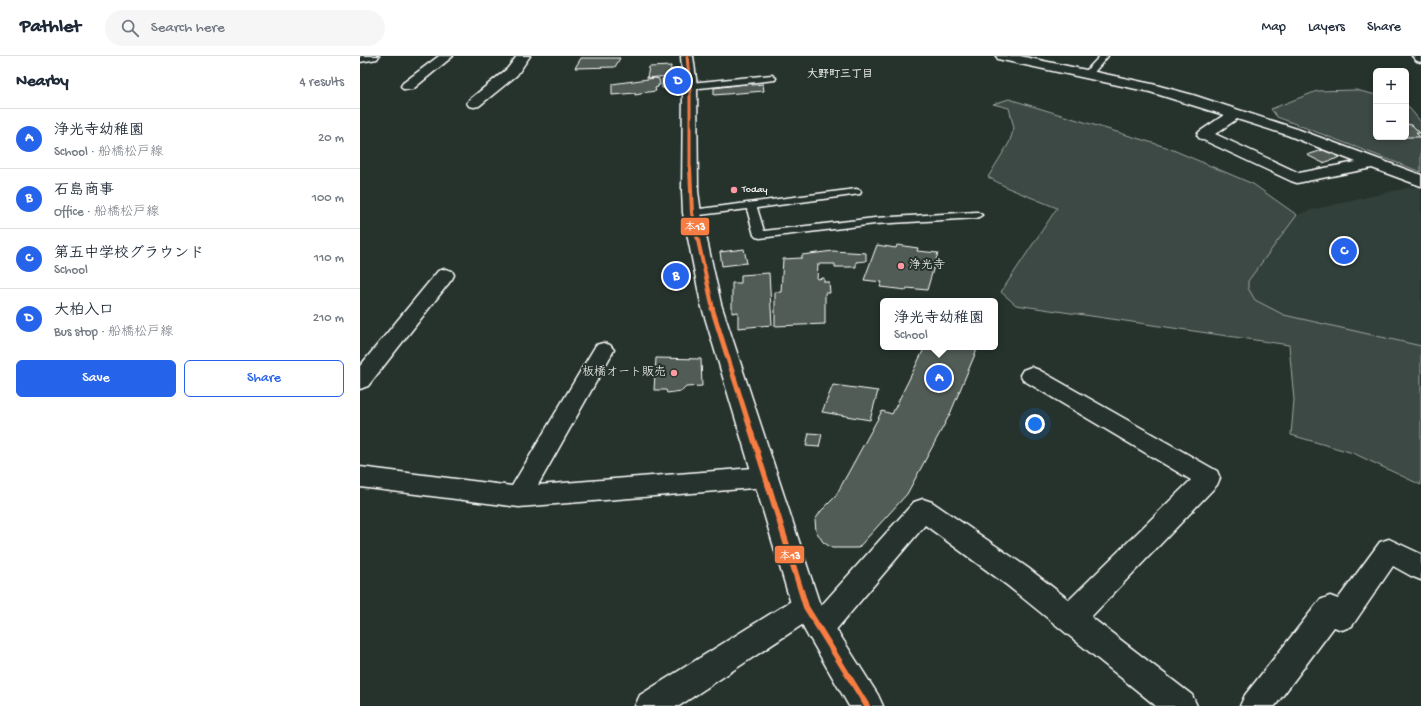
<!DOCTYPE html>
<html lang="en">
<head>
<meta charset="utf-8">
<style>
	:root { --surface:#fff; --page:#f6f6f7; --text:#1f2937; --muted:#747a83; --line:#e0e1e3; --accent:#2563eb }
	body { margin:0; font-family:"Gochi Hand","Klee One",sans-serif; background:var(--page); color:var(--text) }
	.controls { position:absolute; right:12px; top:12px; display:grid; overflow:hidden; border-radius:6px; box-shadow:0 2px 6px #0003 }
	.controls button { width:36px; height:36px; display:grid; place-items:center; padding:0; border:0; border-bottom:1px solid var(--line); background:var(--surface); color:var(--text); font:20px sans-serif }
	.you { position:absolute; left:675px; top:368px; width:14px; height:14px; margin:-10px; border:3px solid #fff; border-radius:50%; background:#1a73e8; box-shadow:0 0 0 6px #1a73e833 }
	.badge { display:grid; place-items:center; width:26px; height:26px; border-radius:50%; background:var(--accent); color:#fff; font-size:13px; font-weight:700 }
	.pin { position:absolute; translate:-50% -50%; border:2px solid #fff; box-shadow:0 1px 4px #0006 }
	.popup { position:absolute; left:520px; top:242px; width:118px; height:52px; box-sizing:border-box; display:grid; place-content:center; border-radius:6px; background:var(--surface); filter:drop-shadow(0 1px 3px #0005); font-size:13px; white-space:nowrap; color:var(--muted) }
	.popup b { font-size:15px; color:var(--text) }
	.popup::after { content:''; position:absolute; left:50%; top:100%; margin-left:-8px; border:8px solid transparent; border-top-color:var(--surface) }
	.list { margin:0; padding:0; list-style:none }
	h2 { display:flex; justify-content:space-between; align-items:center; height:52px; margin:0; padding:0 16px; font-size:17px }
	h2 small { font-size:13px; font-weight:400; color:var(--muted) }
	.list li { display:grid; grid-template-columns:26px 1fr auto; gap:12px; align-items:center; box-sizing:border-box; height:60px; padding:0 16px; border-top:1px solid var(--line) }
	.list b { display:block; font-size:15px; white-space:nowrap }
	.list p { margin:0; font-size:13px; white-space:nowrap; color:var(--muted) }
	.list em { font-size:13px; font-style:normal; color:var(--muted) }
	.actions { display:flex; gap:8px; padding:12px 16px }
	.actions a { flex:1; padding:9px 0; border:1px solid var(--accent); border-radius:6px; text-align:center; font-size:14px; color:var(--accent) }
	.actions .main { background:var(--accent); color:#fff }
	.icon { flex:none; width:22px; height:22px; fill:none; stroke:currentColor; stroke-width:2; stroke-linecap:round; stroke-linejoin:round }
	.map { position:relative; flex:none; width:1061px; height:650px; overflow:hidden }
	header { display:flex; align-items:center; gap:24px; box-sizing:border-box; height:56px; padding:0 20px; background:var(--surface); border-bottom:1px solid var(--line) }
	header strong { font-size:19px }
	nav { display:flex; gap:22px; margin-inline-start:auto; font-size:14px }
	.search { width:280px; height:36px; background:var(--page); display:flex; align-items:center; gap:10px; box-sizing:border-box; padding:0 14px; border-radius:22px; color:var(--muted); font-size:15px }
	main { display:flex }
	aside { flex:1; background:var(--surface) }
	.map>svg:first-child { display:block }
</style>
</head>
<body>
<header>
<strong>Pathlet</strong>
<div class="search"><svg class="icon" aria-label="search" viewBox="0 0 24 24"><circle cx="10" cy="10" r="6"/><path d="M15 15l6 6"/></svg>Search here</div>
<nav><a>Map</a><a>Layers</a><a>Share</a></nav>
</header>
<main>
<aside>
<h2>Nearby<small>4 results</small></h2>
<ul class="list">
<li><span class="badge">A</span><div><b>浄光寺幼稚園</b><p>School · 船橋松戸線</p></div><em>20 m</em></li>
<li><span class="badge">B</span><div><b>石島商事</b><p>Office · 船橋松戸線</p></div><em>100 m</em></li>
<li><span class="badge">C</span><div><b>第五中学校グラウンド</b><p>School</p></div><em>110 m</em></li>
<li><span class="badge">D</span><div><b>大柏入口</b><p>Bus stop · 船橋松戸線</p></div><em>210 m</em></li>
</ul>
<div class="actions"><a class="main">Save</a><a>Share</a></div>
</aside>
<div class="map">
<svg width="1061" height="650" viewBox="0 0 1061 650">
	<rect width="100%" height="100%" fill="#26332d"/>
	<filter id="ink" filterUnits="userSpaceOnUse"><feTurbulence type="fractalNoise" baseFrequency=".025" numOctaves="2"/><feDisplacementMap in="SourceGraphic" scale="8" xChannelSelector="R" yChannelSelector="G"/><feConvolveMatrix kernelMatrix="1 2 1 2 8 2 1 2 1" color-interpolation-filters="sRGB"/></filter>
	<g filter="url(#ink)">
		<polygon fill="#333f3a" points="1051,131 1061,132 1061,290 924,259 895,244 888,232 888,219 924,171 937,159 952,154"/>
		<g fill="#3e4944" stroke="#9ea4a2">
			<polygon points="996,34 1016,39 1016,81 1046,81 1046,48 1061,66 1061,116 917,61 911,53 957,35"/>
			<polygon points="649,43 806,91 893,128 937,159 888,225 888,232 895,244 924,259 1061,290 1061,429 993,397 931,379 934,344 929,289 656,249 641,236 697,152 648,132 628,121 649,87 654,72 649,52 633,48"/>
		</g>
		<g fill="#515c57" stroke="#fff">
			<polygon points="221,2 260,2 255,11 215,12"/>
			<polygon points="311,10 310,20 287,22 289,11"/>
			<polygon points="295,22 299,23 300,29 298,29 298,31 295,32 296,35 281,37 281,38 275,39 275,37 252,39 252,28"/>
			<polygon points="316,22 316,31 302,32 302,23"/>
			<polygon points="392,27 392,29 403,28 404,35 354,39 354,32"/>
			<polygon points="1046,68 1052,69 1060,77 1056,77 1060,81 1036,81 1046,81"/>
			<polygon points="966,93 981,101 963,107 947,99"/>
			<polygon points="517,189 536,192 537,189 558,192 557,195 578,197 567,234 547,232 546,234 520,231 522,226 504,224"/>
			<polygon points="384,193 387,207 362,210 360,196"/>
			<polygon points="473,195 506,197 506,205 496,206 496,211 475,211 475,208 458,208 457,223 464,222 464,226 469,226 470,237 465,237 465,268 415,270 415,236 421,236 423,203 442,202 442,199"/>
			<polygon points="320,212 322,222 308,224 306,214"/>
			<polygon points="409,217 412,269 378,272 378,256 372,257 372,227 381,227 381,219"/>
			<polygon points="565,291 618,291 590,358 547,438 498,492 472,492 463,486 456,475 455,464 461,455 475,441 522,355 532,358"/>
			<polygon points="296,302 341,303 342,330 326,331 322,335 307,337 306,334 294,334"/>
			<polygon points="473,329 518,335 510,364 462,356"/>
			<polygon points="449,377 462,378 459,391 446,390"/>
		</g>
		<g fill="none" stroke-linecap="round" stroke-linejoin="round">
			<defs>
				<g id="lane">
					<polygon points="740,0 748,0 730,21 724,21 723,19 724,17"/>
					<polygon points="412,19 416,22 415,24 330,33 326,30 330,27"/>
					<polygon points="496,133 500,134 501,136 500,138 397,152 404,175 515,162 617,156 622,159 617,162 515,168 400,182 396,181 394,179 387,153 332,160 327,157 332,154"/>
				</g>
				<g id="street">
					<polygon points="79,0 93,0 53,33 43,33 41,30 43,27"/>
					<polygon points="157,0 170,0 157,19 119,50 114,51 109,50 107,47 109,44 147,13"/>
					<path d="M636 0H660L792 28 833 39 937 73 1061 119V130L1012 112 937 127 931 125 839 82 837 79 839 76 864 59 790 36 642 4 638 3ZM877 63 927 79 996 106 939 117 855 78Z"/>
					<polygon points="1052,0 1061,0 1061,6 1057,5"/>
					<polygon points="85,213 92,215 94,219 92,223 8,330 0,333 0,310 78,215"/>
					<polygon points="243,287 250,289 254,294 178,429 406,411 415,414 418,421 415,428 406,431 159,451 0,431 0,411 152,430 236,289"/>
					<polygon points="671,311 679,314 857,415 860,422 857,429 731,561 832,639 837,650 796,650 648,530 565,469 469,582 459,586 449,582 444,573 448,565 319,650 275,650 280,639 436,542 446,538 456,542 460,551 554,446 563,443 572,446 668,512 709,544 831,424 663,324 660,319 663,314"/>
					<polygon points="1029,483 1061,498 1061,524 1051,520 1033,510 992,570 982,574 974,571 915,650 880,650 885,639 960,544 970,540 978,543 1020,486"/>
				</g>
				<g id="primary">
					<polygon points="0,0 19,0 17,3 0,6"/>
					<polygon points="321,0 333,0 337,30 338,135 341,157 361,248 459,546 518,639 523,650 489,650 432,551 341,248 323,157 322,135 323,30"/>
				</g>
			</defs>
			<use href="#lane" stroke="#fff" stroke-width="3"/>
			<use href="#street" stroke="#fff" stroke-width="3"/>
			<use href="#primary" stroke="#fff" stroke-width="3"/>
			<use href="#lane" fill="#26332d" fill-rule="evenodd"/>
			<use href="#street" fill="#26332d" fill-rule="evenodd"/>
			<use href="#primary" fill="#26332d" fill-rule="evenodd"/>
			<defs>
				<polyline id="bus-1-far3" points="327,0 330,30 330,113"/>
				<polyline id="bus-1-far2" points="330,112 332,157 353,253"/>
				<polyline id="bus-1-far1" points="352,252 408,429"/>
				<polyline id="bus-1" points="408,428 446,551 507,650"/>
			</defs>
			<use href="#bus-1-far3" stroke="#26332d" stroke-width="5"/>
			<use href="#bus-1-far2" stroke="#26332d" stroke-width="6"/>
			<use href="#bus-1-far1" stroke="#26332d" stroke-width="8"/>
			<use href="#bus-1" stroke="#26332d" stroke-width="10"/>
			<use href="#bus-1-far3" stroke="#f77d43" stroke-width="3"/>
			<use href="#bus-1-far2" stroke="#f77d43" stroke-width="4"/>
			<use href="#bus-1-far1" stroke="#f77d43" stroke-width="5"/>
			<use href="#bus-1" stroke="#f77d43" stroke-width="6"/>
		</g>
	</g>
	<g fill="#ff9aa2" stroke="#26332d" stroke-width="1.5">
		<circle cx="374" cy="134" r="4"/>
		<circle cx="541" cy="210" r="4"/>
		<circle cx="314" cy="317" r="4"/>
	</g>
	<g text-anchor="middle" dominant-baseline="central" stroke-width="4" stroke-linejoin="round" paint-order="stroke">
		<g font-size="10" fill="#fff" stroke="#26332d" text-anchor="start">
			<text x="382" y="134">Today</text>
		</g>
		<g font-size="11" font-weight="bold" fill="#fff" stroke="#26332d">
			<text x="480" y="19">大野町三丁目</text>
		</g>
		<g font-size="12" fill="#fff" stroke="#26332d" text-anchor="start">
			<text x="549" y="210">浄光寺</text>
			<text x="306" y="317" text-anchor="end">板橋オート販売</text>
		</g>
	</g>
	<g stroke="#26332d" stroke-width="1.5">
		<rect x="320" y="161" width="30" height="19" rx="4" fill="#f77d43"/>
		<rect x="414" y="489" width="31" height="19" rx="4" fill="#f77d43"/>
	</g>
	<g font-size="11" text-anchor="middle" font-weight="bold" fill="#fff">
		<text x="335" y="174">本13</text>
		<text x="430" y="503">本13</text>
	</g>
</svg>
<div class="controls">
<button>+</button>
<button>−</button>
</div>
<div class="you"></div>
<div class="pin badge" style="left:579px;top:322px">A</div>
<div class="popup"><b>浄光寺幼稚園</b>School</div>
<div class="pin badge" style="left:316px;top:220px">B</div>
<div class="pin badge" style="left:984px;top:195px">C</div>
<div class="pin badge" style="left:318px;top:25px">D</div>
</div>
</main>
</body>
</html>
